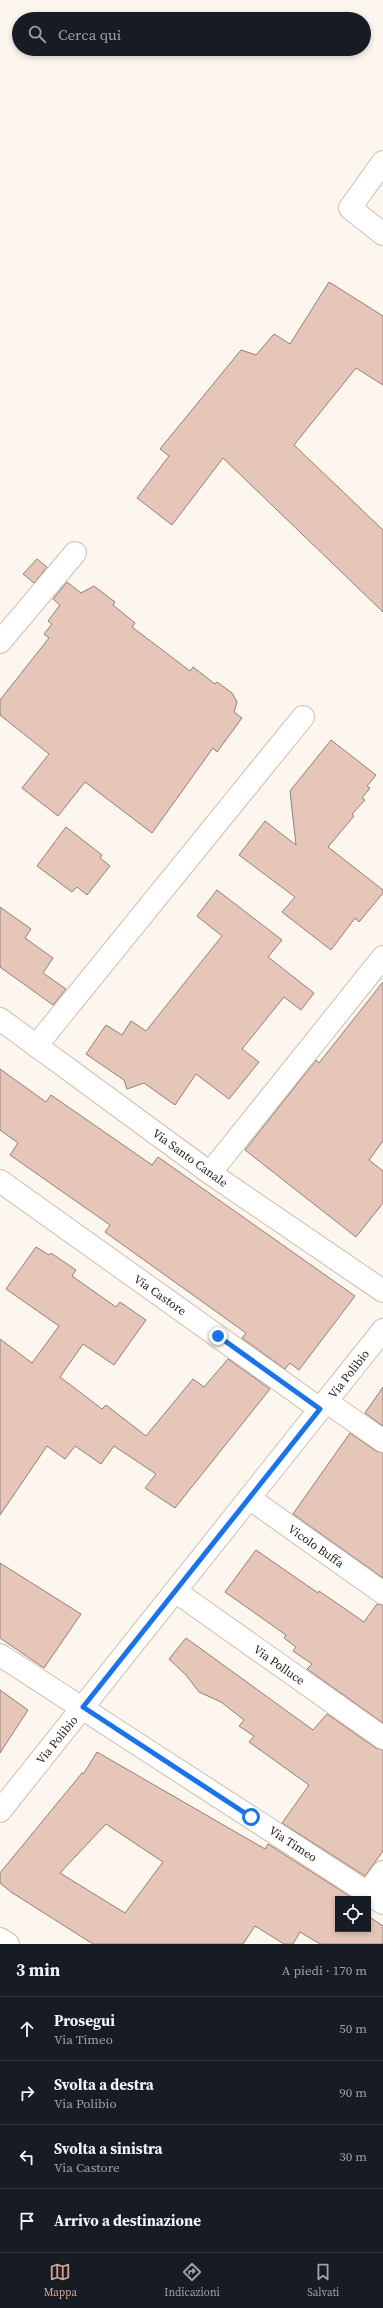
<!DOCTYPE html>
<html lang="it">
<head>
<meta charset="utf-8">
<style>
	:root { --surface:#171b24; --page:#242831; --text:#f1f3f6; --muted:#9ea1a6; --line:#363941; --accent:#d1a493 }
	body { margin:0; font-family:"Source Serif 4",serif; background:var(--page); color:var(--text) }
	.controls { position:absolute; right:12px; bottom:12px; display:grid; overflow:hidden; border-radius:0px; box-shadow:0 2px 6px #0003 }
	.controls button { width:36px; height:36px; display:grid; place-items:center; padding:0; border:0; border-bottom:1px solid var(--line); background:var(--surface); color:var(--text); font:20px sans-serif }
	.stop { position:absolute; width:12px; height:12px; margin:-9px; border:3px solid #1a73e8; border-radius:50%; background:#fff }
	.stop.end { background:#1a73e8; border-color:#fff; box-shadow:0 1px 4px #0008 }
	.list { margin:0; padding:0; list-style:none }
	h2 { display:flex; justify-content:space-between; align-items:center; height:52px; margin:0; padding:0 16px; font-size:17px }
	h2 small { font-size:13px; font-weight:400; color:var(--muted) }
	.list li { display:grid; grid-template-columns:26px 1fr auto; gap:12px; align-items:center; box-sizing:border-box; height:64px; padding:0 16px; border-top:1px solid var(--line) }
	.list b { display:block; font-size:15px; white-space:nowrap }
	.list p { margin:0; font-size:13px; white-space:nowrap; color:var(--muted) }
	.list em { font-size:13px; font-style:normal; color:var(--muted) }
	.icon { flex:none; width:22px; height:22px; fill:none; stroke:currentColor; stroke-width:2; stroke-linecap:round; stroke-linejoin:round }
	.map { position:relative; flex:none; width:383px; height:1944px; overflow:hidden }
	.search { position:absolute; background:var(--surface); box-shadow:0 2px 6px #0003; left:12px; right:12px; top:12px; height:44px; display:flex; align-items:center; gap:10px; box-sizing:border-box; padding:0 14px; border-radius:22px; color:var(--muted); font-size:15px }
	.sheet { height:308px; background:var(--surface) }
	nav { display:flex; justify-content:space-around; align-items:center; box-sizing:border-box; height:56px; border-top:1px solid var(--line); background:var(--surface); font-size:11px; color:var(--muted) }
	nav a { display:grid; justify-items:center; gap:2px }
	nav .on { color:var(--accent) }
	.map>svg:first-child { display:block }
</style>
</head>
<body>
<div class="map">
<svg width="383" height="1944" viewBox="0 0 383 1944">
	<rect width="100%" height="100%" fill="#fdf6ef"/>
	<g fill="#e5c6b8" stroke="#947f76" fill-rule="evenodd">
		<polygon points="329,282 383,316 383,385 356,368 294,445 383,530 383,612 223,458 172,525 137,498 169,456 160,449 241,350 256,355 274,334 290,344"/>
		<polygon points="37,559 47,567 34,583 23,574"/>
		<polygon points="67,582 81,593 94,586 115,602 113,605 135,623 132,627 190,671 193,667 215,684 217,682 232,693 237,702 234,712 242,718 217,752 213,748 152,833 85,782 58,816 22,788 49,754 0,715 0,700 49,638 44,634 52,624 48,621 60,605 53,599"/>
		<polygon points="331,740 376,775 367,786 370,788 362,798 365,800 352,814 354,816 328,847 383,890 383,893 359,922 355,918 331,950 282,912 295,897 239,855 265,821 296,845 290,791"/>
		<polygon points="66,827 102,855 100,858 110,866 87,895 77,887 72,892 37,866"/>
		<polygon points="217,890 282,940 268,957 314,993 301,1010 284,997 242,1049 259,1062 229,1099 196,1074 175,1105 144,1083 127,1089 124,1080 86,1054 106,1025 122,1035 131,1021 146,1031 222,936 197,916"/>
		<polygon points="0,907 31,929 25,938 53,958 43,973 66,989 53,1005 0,967"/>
		<polygon points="383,982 383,1141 369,1160 383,1171 383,1203 356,1237 245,1150 316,1060 319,1063"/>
		<polygon points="0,1069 46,1102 51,1095 152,1165 158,1157 355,1296 299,1370 290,1363 285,1369 242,1338 246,1333 105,1232 110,1225 10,1155 18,1143 0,1130"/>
		<polygon points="36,1247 49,1255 51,1253 76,1270 72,1276 116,1307 120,1302 146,1320 114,1365 83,1344 60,1377 102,1409 106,1405 146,1436 193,1379 204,1387 228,1359 270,1389 175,1508 145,1488 156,1474 114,1446 101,1464 75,1446 65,1459 47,1446 0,1515 0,1339 32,1363 59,1326 6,1289"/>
		<polygon points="383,1387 383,1426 365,1413"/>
		<polygon points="350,1433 376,1451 383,1453 383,1578 293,1514"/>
		<polygon points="256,1550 318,1593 319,1591 364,1622 377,1604 383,1605 383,1723 307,1669 312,1664 293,1651 296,1647 284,1638 286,1635 225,1592"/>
		<polygon points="0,1563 81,1614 44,1668 0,1638"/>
		<polygon points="186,1638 313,1730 327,1714 376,1748 383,1750 383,1851 365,1876 282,1823 309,1785 249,1742 254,1736 239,1726 244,1720 221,1702 199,1692 186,1675 169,1659"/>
		<polygon points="0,1690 28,1710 0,1753"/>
		<path d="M97 1752 265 1849 268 1844 351 1897 349 1899H338V1929H368V1916L383 1926V1944H320L300 1932 293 1944H284L255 1926 243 1944H93L11 1892 0 1883V1873L82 1773H84ZM106 1824 163 1862 125 1913 60 1873Z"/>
	</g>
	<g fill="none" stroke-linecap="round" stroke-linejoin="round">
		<defs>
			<g id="minor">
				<polyline points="383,162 350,208 383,234"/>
				<polyline points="0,642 75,553"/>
				<polyline points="0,1019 210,1173 383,1291"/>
				<polyline points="36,1046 303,717"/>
				<polyline points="210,1173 383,957"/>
				<polyline points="0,1181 320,1409"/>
				<polyline points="327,1402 383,1441"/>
				<polyline points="249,1498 383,1593"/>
				<polyline points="175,1591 383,1738"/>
				<polyline points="0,1655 383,1903"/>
				<polyline points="0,1811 383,1330"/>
				<polyline points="368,1893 383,1872"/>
				<polyline points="0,1939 8,1944"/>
			</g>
		</defs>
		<use href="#minor" stroke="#cfbeaf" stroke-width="24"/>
		<use href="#minor" stroke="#fff" stroke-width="22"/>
	</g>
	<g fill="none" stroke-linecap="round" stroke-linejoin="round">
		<polyline stroke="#1a73e8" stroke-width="5" points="218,1336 320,1409 83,1707 251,1817"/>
	</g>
	<g text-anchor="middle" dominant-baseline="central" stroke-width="3" stroke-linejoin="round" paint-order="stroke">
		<g font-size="12" fill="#29231d" stroke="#fff">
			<text transform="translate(190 1158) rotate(36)">Via Santo Canale</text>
			<text transform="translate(160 1295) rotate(35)">Via Castore</text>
			<text transform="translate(349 1374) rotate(-52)">Via Polibio</text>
			<text transform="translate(316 1546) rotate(35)">Vicolo Buffa</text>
			<text transform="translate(279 1665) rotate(35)">Via Polluce</text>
			<text transform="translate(57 1740) rotate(-51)">Via Polibio</text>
			<text transform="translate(293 1844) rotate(33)">Via Timeo</text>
		</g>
	</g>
</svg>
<div class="controls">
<button><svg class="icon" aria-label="locate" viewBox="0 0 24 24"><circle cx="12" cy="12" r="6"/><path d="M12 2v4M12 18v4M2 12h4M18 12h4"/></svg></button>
</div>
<div class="stop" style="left:251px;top:1817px"></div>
<div class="stop end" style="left:218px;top:1336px"></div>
<div class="search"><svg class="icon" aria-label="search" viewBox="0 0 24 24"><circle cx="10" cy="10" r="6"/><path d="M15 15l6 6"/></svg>Cerca qui</div>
</div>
<section class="sheet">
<h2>3 min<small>A piedi · 170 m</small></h2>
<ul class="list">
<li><svg class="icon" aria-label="ahead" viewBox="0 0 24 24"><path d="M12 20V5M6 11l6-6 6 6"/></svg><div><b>Prosegui</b><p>Via Timeo</p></div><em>50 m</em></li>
<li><svg class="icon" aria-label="right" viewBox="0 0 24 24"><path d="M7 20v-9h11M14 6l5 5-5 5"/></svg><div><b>Svolta a destra</b><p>Via Polibio</p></div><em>90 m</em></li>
<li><svg class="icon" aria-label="left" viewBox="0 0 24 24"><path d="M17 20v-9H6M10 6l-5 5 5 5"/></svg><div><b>Svolta a sinistra</b><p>Via Castore</p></div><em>30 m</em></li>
<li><svg class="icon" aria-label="arrive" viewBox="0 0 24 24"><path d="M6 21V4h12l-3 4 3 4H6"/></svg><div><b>Arrivo a destinazione</b></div></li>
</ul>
</section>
<nav>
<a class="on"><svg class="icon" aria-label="map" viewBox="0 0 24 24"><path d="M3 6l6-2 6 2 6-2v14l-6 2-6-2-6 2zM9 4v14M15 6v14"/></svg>Mappa</a>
<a><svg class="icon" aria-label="directions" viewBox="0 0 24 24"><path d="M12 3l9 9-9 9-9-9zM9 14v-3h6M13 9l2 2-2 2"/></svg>Indicazioni</a>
<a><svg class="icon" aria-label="saved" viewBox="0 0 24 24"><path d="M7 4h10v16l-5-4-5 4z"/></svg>Salvati</a>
</nav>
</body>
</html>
